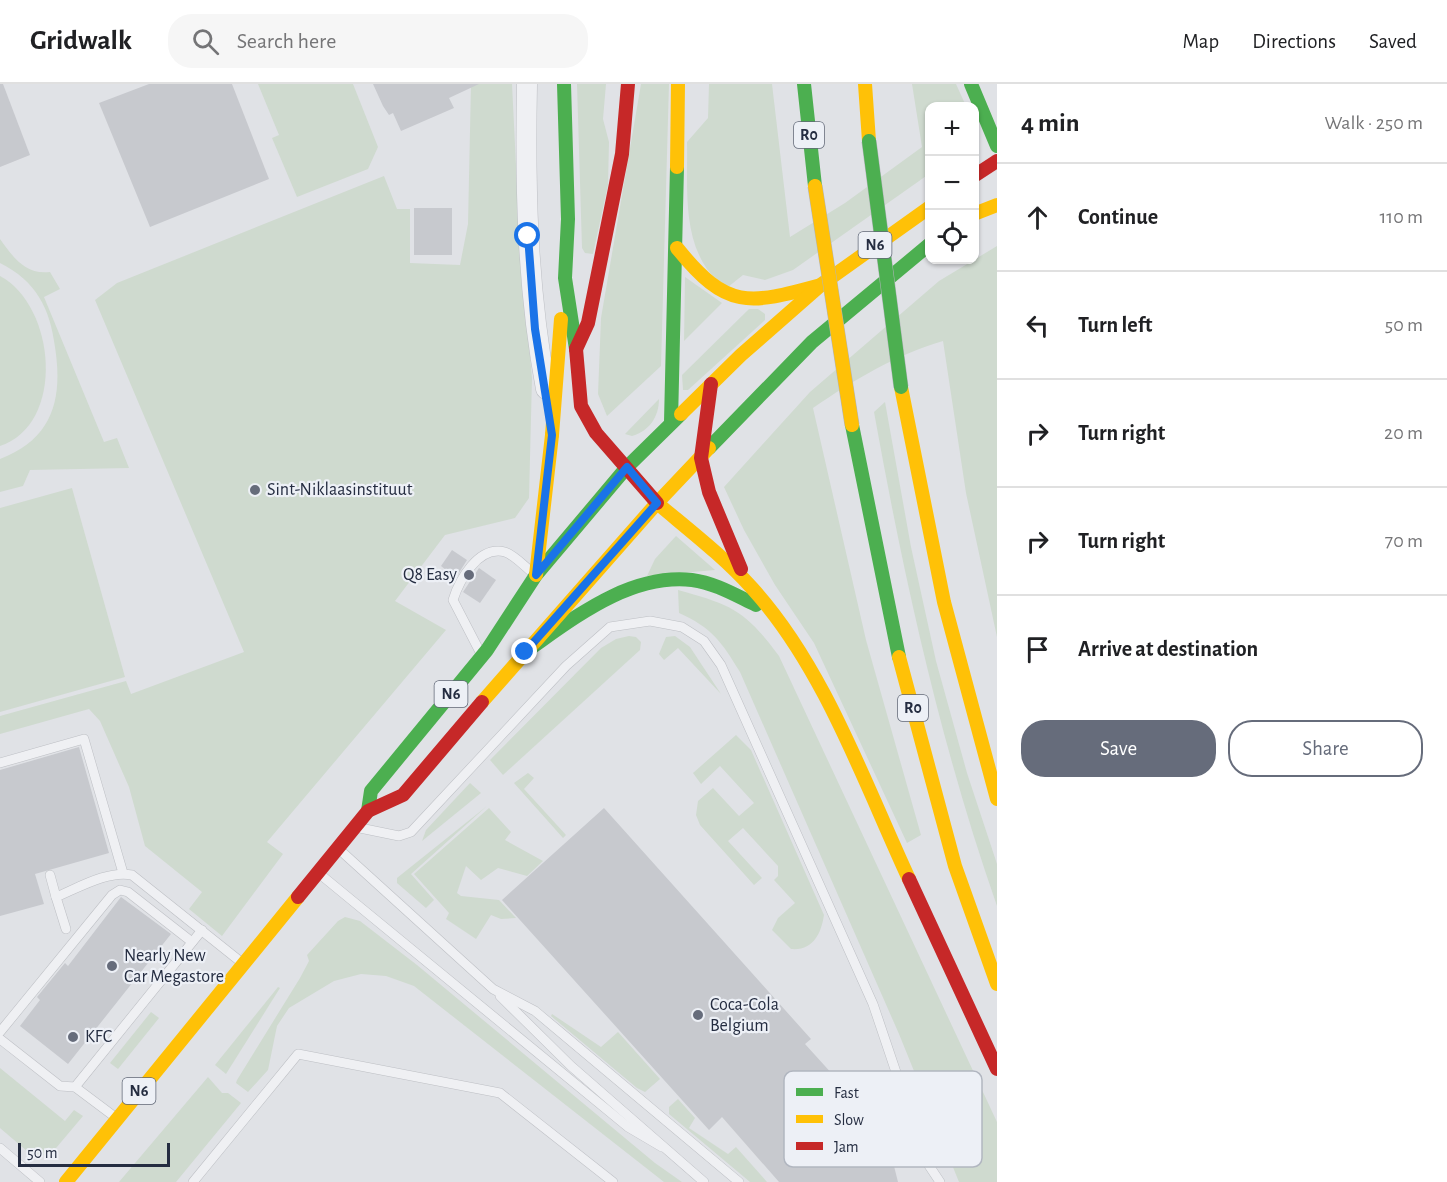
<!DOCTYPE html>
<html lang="en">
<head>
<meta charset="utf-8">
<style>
	:root { --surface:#fff; --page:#f6f6f6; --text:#202124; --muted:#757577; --line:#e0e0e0; --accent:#666c7b }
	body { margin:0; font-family:"Alegreya Sans",sans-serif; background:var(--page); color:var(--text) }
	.controls { position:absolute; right:18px; top:18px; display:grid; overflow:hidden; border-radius:12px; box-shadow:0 2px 4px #0004 }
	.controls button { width:54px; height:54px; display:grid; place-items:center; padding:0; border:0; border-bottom:2px solid var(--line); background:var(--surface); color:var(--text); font:30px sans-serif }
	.scale { position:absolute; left:18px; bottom:15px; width:152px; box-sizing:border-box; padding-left:6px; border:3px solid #252d41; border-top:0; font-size:16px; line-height:21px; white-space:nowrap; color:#252d41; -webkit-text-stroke:4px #edf0f6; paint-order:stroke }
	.stop { position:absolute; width:18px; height:18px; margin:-14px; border:4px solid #1a73e8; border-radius:50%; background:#fff }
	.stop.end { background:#1a73e8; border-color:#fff; box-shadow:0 2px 6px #0008 }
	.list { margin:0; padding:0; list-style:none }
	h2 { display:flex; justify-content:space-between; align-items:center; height:78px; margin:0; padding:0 24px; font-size:26px }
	h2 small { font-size:20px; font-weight:400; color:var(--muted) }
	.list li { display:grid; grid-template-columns:39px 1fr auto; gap:18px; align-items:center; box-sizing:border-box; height:108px; padding:0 24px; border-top:2px solid var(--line) }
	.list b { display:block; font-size:22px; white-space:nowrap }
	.list em { font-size:20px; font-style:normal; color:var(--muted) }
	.actions { display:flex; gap:12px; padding:18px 24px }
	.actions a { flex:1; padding:14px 0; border:2px solid var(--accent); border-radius:24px; text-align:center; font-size:21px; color:var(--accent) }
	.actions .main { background:var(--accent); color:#fff }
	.icon { flex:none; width:33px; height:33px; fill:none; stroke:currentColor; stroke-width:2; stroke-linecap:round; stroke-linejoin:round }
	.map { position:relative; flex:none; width:997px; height:1098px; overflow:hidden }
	header { display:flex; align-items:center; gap:36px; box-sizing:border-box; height:84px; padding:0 30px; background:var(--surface); border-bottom:2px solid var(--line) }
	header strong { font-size:28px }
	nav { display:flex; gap:33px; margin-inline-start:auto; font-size:21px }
	.search { width:420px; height:54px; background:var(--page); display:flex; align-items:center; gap:15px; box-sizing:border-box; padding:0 21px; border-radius:24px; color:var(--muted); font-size:22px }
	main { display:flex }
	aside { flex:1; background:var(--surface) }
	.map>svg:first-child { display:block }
</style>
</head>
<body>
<header>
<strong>Gridwalk</strong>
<div class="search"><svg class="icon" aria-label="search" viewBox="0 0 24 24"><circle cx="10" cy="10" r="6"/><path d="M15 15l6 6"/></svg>Search here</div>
<nav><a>Map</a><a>Directions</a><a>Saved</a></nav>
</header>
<main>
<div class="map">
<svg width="997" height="1098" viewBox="0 0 997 1098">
	<rect width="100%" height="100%" fill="#e0e2e6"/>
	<g fill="#cfdacf">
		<polygon points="258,0 353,0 378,63 368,85 297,113 272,54 279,51"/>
		<polygon points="471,0 512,0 520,163 532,294 529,414 515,434 445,451 395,517 446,546 267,758 283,770 222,852 189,825 202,808 145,762 129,703 100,637 89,625 0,650 0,632 126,597 131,610 244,568 95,216 117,199 384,92 397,125 410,125 410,179 460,181 468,140"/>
		<polygon points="577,0 606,0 603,35 609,58 608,101 593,170 585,169 582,164"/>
		<polygon points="641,0 669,0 661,282 607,332 598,310 601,234"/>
		<path d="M709 0H772L790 153 845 119 922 63 912 0H956L966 22H930L929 90 793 186 765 196 743 191 728 203C721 198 712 192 707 185 682 149 688 99 687 58L708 34Z"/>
		<path d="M0 155C13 173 25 191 50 188L60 205 44 213 104 358 117 354 129 384 30 386 23 402 0 408V375C53 355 63 315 55 263 50 224 36 197 0 179Z"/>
		<path d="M997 162V553L966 409 943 257C895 271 854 296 813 324L866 556 921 751 907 759 814 559 775 501 744 446 724 403 810 308 939 197Z"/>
		<path d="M0 192C56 222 66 340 0 362Z"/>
		<polygon points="685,193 722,219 684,257"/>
		<polygon points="749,225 758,225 765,230 765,236 688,306 683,306 682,291"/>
		<path d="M659 315C659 333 649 347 632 352L625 350Z"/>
		<path d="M885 318 911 463 936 577 967 689 997 780V822C941 662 904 495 874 328Z"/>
		<polygon points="72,404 125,593 0,628 0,424"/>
		<polygon points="676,452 715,486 647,492 655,475"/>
		<path d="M678 506C732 521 745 526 779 572L997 1038V1098H959L899 950 740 588C721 557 712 544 679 529Z"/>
		<polygon points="629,552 636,553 641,558 640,566 503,691 490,676 601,564 616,555"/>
		<polygon points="675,552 690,563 721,610 678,564 664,576 659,570 666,553"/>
		<path d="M736 651 751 666 824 831C821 850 813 867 791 865L772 846 778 834 795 819 774 796 778 792V782L743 744 728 757 762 794 754 801 700 741 696 731 698 717 713 704 739 732 754 719 720 682 701 700 693 689Z"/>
		<polygon points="528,689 534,694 524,705 566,751 563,754 514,699"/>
		<polygon points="470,699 481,709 422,757 426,746"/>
		<polygon points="487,722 411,790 434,816 426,824 397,799 397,794"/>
		<polygon points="489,724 511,748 505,756 543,777 527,792 498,784 481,796 466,782 457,809 461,812 499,816 516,834 501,835 491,831 476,855 446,835 449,829 414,790"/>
		<polygon points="345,833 360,837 417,881 655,1079 682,1098 664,1098 414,902 386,892 361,890 334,897 289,924 277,942 268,986 248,1008 236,999 237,996 300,894 309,877 307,871 338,837"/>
		<polygon points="278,903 280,904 226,990 215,981"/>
		<polygon points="151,928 159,934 118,985 110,979"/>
		<polygon points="552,930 601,963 618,948 660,995 645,1008 637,1004 551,932"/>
		<polygon points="0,984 65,1037 74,1026 83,1032 51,1070 34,1073 0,1044"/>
		<polygon points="208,993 222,1009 228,1009 241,1019 176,1098 119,1098"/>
		<polygon points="678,1015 695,1034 689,1044 728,1070 736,1063 767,1098 750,1098 669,1030 669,1023"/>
	</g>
	<g fill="#c7c9ce">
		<polygon points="0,0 3,0 30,71 0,83"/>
		<polygon points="149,0 232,0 269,95 150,143 99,19"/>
		<polygon points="373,0 479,0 449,14 454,24 401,47 393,29 389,31 383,22"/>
		<rect x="414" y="124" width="38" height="47"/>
		<polygon points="452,466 467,476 452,500 442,493 446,486 441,482"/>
		<polygon points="479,484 496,496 480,519 463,508"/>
		<polygon points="79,663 109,769 35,790 44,820 0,832 0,686"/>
		<polygon points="604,724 811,955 805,960 903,1068 893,1078 898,1098 779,1098 722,1033 709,1046 502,816"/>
		<polygon points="121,813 171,850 68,980 20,942 40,916 37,913 65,879 68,882"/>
	</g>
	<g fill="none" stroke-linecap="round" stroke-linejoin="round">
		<defs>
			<g id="lane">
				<path d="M480 568 453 516C459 497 478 461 505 468 514 471 524 482 532 488"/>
				<polyline points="0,679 84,655 123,789"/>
				<polyline points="360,744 399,752 411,748 566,582 610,543 650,537 682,543 704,557 721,581 873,920 926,1077 940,1098"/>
				<polyline points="341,767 493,905 535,927 739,1098"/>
				<polyline points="50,791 56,813"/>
				<polyline points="321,791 628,1043 662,1063"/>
				<path d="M66 845 56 813C78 804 108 786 132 791L241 878"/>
				<polyline points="500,912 571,982 704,1098"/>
				<polyline points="0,948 112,811 120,806 128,808 192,858"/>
				<polyline points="0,955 60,1002 75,1003 115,1033"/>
				<polyline points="75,1003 202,846"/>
				<polyline points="0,1064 40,1098"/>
				<polyline points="193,1098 298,970 500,1009 613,1098"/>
			</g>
			<path id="street" d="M527 0C525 102 527 204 546 305"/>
		</defs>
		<use href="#lane" stroke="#bdbfc4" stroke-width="10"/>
		<use href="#street" stroke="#bdbfc4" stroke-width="21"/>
		<use href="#lane" stroke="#eff0f3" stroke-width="9"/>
		<use href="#street" stroke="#eff0f3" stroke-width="20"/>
		<g stroke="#4caf50" stroke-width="14">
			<polyline points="564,0 568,135 565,194 576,265"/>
			<polyline points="804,0 815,102"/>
			<polyline points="971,0 997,62"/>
			<polyline points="671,338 677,83"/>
			<polyline points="852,341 899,573"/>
			<polyline points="709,364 812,258 930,160"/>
			<path d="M525 568C573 535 629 489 692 496 715 499 735 511 756 521"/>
			<polyline points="368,727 371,707 487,566 536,491 627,383 681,330"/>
		</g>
		<g stroke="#ffc107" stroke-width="14">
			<polyline points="865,0 869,57"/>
			<polyline points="677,83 678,0"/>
			<polyline points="974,130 997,121"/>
			<path d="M677 164C727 226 748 221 821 201"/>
			<polyline points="901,303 944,518 997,715"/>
			<polyline points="681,330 741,271 822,200 930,123"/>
			<polyline points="552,351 561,235"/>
			<path d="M657 419C689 446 723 472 752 504 824 583 864 698 909 795"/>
			<polyline points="536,491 552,351"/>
			<polyline points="899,573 955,782 997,900"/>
			<polyline points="482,618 657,419 709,364"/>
			<polyline points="66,1098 298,813"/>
		</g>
		<g stroke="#c62828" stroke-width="14">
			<polyline points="974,92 997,77"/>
			<polyline points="576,265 588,239 622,70 628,0"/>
			<polyline points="576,265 581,322 596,349 657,419"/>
			<polyline points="711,300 701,374 709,408 741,485"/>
			<polyline points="909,795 997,985"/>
			<polyline points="298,813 368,727 403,711 482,618"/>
		</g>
		<defs>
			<polyline id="fast-bridge" points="869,57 901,303"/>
			<polyline id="slow-bridge" points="815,102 852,341"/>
		</defs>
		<use href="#fast-bridge" stroke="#b2b5bb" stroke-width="15" stroke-linecap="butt"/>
		<use href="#slow-bridge" stroke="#b2b5bb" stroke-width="15" stroke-linecap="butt"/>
		<use href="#fast-bridge" stroke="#4caf50" stroke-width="14"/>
		<use href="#slow-bridge" stroke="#ffc107" stroke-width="14"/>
	</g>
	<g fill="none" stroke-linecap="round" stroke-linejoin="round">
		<polyline stroke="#1a73e8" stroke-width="8" points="525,568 657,419 627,383 536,491 552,351 535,245 528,152"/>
	</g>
	<g fill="#666c7b" stroke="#edf0f6" stroke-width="2">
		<circle cx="255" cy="406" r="6"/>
		<circle cx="469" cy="491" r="6"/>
		<circle cx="112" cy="882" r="6"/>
		<circle cx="698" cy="931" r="6"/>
		<circle cx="73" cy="953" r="6"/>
	</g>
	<g text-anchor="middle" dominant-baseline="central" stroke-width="4.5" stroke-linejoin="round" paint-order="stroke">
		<g fill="#edf0f6" stroke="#616877" stroke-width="1.5">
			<rect x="794" y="38" width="30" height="26" rx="4.5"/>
			<rect x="858.5" y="148" width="33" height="26" rx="4.5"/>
			<rect x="434.5" y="597" width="33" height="26" rx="4.5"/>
			<rect x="898" y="611" width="30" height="26" rx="4.5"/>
			<rect x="122.5" y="994" width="33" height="26" rx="4.5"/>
		</g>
		<g font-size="16" font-weight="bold" fill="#252d41">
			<text x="809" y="51">R0</text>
			<text x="875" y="161">N6</text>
			<text x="451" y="610">N6</text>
			<text x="913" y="624">R0</text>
			<text x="139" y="1007">N6</text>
		</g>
		<g font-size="18" fill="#252d41" stroke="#edf0f6" text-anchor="start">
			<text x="267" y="406">Sint-Niklaasinstituut</text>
			<text x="457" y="491" text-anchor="end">Q8 Easy</text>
			<text x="124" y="872">Nearly New<tspan x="124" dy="21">Car Megastore</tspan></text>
			<text x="710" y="921">Coca-Cola<tspan x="710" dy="21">Belgium</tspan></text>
			<text x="85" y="953">KFC</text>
		</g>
	</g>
	<rect x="784" y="987" width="198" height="96" rx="9" fill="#edf0f6" stroke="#b1b6c0" stroke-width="1.5"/>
	<rect x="796" y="1004" width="27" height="8" fill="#4caf50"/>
	<rect x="796" y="1031" width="27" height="8" fill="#ffc107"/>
	<rect x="796" y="1058" width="27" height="8" fill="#c62828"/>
	<g font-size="16" fill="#252d41">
		<text x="834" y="1014">Fast</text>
		<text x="834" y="1041">Slow</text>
		<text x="834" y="1068">Jam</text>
	</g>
</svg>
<div class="controls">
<button>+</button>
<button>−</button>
<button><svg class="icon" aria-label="locate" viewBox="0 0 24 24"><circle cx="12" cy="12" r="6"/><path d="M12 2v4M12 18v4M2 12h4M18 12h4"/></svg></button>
</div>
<div class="scale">50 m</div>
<div class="stop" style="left:528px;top:152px"></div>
<div class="stop end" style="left:525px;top:568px"></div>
</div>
<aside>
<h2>4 min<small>Walk · 250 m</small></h2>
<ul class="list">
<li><svg class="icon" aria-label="ahead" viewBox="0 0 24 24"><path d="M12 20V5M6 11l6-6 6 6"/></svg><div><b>Continue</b></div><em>110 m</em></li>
<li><svg class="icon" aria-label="left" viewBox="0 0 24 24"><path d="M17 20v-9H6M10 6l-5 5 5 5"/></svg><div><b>Turn left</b></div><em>50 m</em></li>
<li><svg class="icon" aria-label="right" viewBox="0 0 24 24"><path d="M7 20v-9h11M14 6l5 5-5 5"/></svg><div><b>Turn right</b></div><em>20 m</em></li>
<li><svg class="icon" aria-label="right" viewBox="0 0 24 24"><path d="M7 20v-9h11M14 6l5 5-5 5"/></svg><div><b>Turn right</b></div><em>70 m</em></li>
<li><svg class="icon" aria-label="arrive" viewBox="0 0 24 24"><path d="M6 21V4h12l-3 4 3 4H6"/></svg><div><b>Arrive at destination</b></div></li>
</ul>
<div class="actions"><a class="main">Save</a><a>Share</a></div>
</aside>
</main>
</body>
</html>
